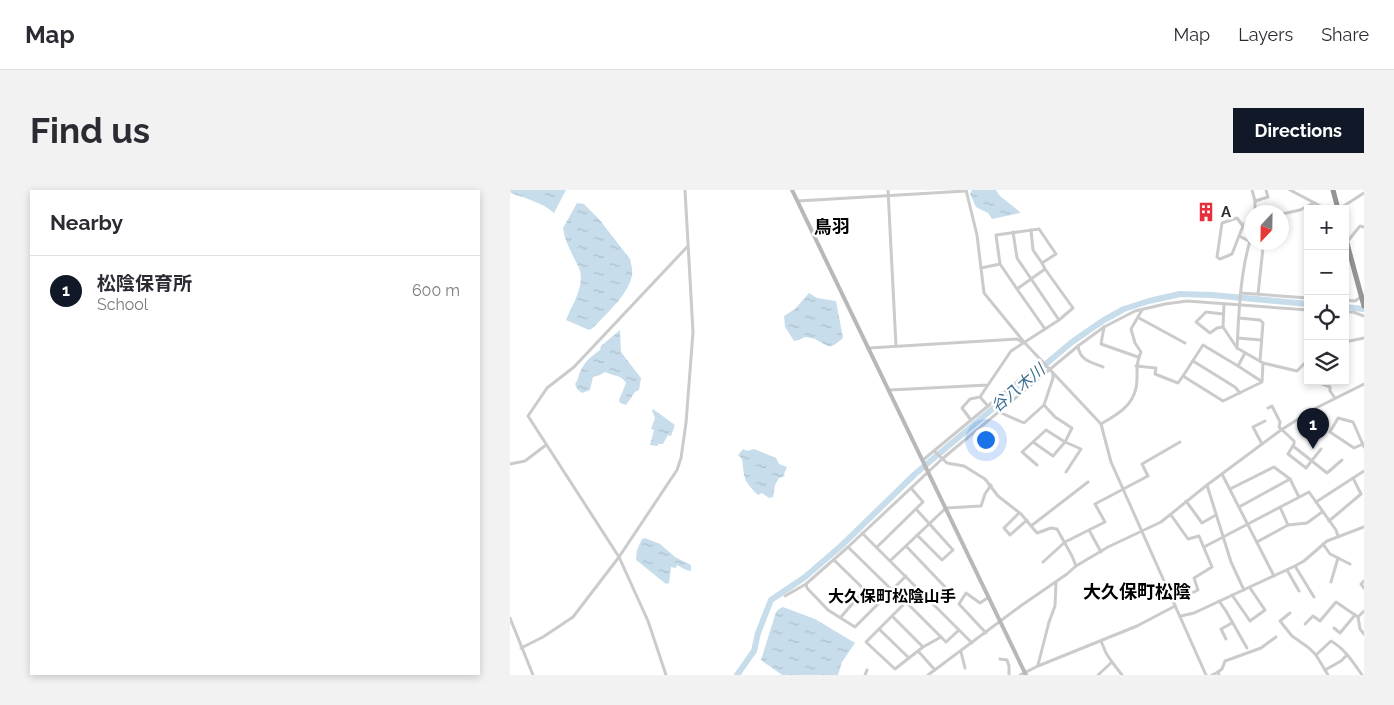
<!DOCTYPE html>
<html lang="en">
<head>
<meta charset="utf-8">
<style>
	:root { --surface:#fff; --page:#f2f2f3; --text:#2b2b33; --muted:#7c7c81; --line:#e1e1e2; --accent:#111827 }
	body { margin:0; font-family:Raleway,"Noto Sans JP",sans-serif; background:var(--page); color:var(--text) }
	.controls { position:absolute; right:15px; top:15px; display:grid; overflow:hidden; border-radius:0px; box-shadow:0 2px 8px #0003 }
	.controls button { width:45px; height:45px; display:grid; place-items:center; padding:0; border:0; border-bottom:1px solid var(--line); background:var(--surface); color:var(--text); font:25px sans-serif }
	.compass { position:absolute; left:734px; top:15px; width:45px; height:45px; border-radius:50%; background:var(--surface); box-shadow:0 2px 8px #0003; rotate:202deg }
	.you { position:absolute; left:475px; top:249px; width:18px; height:18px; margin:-12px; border:4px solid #fff; border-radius:50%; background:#1a73e8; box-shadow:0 0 0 8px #1a73e833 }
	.badge { display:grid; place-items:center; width:32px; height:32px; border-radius:50%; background:var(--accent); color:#fff; font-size:16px; font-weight:700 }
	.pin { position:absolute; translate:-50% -41px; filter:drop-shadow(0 1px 2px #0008) }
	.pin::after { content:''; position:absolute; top:26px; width:18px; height:15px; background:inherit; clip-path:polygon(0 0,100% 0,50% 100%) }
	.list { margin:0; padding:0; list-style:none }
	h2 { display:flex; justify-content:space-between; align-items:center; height:65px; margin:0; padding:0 20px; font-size:21px }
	h2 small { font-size:16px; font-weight:400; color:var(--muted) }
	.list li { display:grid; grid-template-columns:32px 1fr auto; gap:15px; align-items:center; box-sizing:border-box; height:70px; padding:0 20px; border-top:1px solid var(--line) }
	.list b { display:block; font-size:19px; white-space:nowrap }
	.list p { margin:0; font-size:16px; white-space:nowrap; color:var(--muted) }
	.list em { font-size:16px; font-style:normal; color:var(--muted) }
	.icon { flex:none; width:28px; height:28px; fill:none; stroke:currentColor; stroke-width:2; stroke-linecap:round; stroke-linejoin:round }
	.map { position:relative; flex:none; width:854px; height:485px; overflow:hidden; border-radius:0px }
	header { display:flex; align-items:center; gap:30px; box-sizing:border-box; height:70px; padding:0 25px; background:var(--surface); border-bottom:1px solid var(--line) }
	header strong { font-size:24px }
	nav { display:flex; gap:28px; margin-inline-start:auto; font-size:18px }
	.intro { display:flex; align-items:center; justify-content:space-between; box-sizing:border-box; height:120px; padding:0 30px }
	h1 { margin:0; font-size:35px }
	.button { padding:12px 22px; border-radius:0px; background:var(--accent); color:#fff; font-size:18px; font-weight:700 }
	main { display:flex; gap:30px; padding:0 30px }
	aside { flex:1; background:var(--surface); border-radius:0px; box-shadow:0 2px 8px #0003 }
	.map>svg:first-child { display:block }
</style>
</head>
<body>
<header>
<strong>Map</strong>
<nav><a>Map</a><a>Layers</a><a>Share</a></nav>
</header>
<div class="intro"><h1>Find us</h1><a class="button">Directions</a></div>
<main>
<aside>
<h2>Nearby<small></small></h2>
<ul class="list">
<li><span class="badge">1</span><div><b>松陰保育所</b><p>School</p></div><em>600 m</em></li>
</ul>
</aside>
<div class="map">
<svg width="854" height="485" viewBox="0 0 854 485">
	<defs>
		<pattern id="water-ripples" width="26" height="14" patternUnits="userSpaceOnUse" patternTransform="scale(1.25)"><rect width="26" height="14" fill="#c7ddeb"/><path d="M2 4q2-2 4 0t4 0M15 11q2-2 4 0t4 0" fill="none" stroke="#abbeca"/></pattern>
	</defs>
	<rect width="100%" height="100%" fill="#fff"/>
	<g fill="url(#water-ripples)">
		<path d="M0 0H56L44 23C32 12 16 9 1 3Z"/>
		<polygon points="462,0 486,0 490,6 509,21 510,23 482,29 478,23 466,17 460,4"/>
		<path d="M67 13 74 14 89 29 120 69C121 74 123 80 122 85 119 104 96 124 83 138L79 140 56 130C62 115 76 94 69 78 63 65 55 53 53 38Z"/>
		<path d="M299 103 307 108 326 111 333 148C320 159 321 158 307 150 304 148 299 148 295 147L289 150 284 151 275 137 274 126 285 119Z"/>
		<path d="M110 140 111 162 131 188 129 200 125 202 116 215 110 213 109 210 116 193C112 185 103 186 95 182L90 185 83 187 80 200 72 203 67 199 65 194C69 189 68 185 71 180 76 170 82 166 90 160L91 156Z"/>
		<polygon points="143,219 165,235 161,246 158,245 153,254 148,254 148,256 140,255 144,240 141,239 145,228 142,221"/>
		<path d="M233 259 237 261 244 259 266 268 269 274 277 277 274 284 275 286 269 288 265 295 263 307 259 308 252 303 248 305C232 289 235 289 232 269L228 265Z"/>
		<polygon points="135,348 150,354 165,367 181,375 181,381 176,380 167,375 166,378 161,377 159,393 156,394 126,370 127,360 132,349"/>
		<polygon points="273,417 305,429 345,453 332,472 328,485 272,485 251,470 266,422 269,419"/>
	</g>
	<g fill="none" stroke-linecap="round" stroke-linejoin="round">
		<g stroke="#c7ddeb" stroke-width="6">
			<polyline points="835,117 854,119"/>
			<polyline points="227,485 244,461 248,443 261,410 295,387 331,356 405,284 562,152 594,130 614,119 639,111 670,104 702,105 798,114"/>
		</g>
		<g stroke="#cbcbcb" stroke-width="3">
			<polyline points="378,0 386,156"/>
			<polyline points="456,0 467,45 474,103 514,152 591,234 601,272 613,299 696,485"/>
			<polyline points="742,0 745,11 745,18"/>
			<polyline points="780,0 816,19"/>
			<polyline points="288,11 456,1"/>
			<polyline points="745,11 758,7 756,0"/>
			<polyline points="829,19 854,3"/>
			<polyline points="772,24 790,20 804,13"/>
			<polyline points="521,40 523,60 532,73"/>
			<polyline points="503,42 507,68 549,130"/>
			<polyline points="729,46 722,64 710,69 707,67 712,33 727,28 733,36"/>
			<polyline points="741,52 729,46 733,36 742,24"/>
			<polyline points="743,52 753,58 748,104"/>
			<polyline points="837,52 850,36 854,37"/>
			<polyline points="471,78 490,74 486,45 529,39 546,64 532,73 535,79 507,99 490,74"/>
			<polyline points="507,99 535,139"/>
			<polyline points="731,103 798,108"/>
			<polyline points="835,110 845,111 854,105"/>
			<polyline points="714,114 713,137 727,158 753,173 787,181 798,170"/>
			<polyline points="797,120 798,107"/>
			<polyline points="835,122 843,122 854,126"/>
			<polyline points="629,128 675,153"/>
			<polyline points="729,128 750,130 753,133 750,171"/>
			<polyline points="594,137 591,154 628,167"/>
			<polyline points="713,137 707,138 700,143 686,132 696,122 713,124"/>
			<polyline points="728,148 751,150"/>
			<polyline points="835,152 854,148"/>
			<path d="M568 156C570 171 581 172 593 177"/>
			<polyline points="359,158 507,149 512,152"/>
			<path d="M727 158C729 122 730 85 740 51"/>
			<polyline points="683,171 725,197 730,203"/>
			<polyline points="626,176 646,178 645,184 668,193 673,186 713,211 752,192 753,173"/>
			<polyline points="728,176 751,191"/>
			<polyline points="673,186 693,155 728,176 735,163"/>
			<polyline points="805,191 820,197 820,201 825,208"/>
			<polyline points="380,200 478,195 501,161 549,130 563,118 535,79"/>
			<polyline points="470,207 478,216"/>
			<polyline points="758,218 762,216 770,232 769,237 784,251 784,254 778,264 796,278 811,259"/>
			<polyline points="489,222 514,233 534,215 543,188 543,183"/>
			<polyline points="461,230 452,218 460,209 470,207 478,195"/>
			<path d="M591 234C606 225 622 217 626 198 629 184 624 177 631 162L625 153 621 139 632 120"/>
			<polyline points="523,252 543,266 555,252 562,238 545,227 534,215"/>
			<polyline points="752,254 743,237 755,231"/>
			<polyline points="853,254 844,258 820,242 828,228 843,232 854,257"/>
			<polyline points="783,256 817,283 832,270"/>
			<polyline points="424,261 437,273 454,276 475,289 488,306 511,324 527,343 541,338 547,339 562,366 566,376"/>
			<polyline points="413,270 532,171"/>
			<polyline points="0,274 15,271 36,255"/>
			<polyline points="527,275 512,262 536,240 555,252 571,259 556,282"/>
			<polyline points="712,284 764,386"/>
			<polyline points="697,295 721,372 734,400"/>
			<polyline points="720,299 764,277 780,289 789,307"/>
			<polyline points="676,311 692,333 706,325"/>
			<polyline points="806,312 854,281"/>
			<polyline points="729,317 780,289"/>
			<polyline points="770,317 778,335"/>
			<polyline points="406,319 443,360 432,370 407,345"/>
			<polyline points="509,323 494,338 500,345 517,330"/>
			<polyline points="661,325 678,349 689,346 702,377 684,388 688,400 664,412"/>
			<polyline points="819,331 851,304 843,288"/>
			<polyline points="521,336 578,292"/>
			<polyline points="579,340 591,362"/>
			<polyline points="352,343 462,453"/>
			<polyline points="747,352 778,335 797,333 812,322"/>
			<polyline points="813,354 820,364 840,374"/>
			<polyline points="396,356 436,398 422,412"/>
			<polyline points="338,357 382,400"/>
			<polyline points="367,357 413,312 401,298"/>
			<polyline points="694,357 799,302 826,340 828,346"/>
			<polyline points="324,370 368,413"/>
			<polyline points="381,370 436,318 471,316 475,304 481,295"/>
			<polyline points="533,372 555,352 595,332 585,314 638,286 632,274 670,252"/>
			<polyline points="785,376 804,407"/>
			<polyline points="777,380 789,401"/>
			<polyline points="854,391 851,394 854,398"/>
			<polyline points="821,392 828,368"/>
			<polyline points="296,394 297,398 318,420 345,437 396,386"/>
			<polyline points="409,399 356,452 385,479 413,457 431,447"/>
			<polyline points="722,405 740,431 755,420 740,398"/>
			<polyline points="275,406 296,394 338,357 432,269 568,156 594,137 625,121 655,114 677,111 798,120"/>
			<polyline points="709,411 716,421 737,458"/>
			<polyline points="396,412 436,452 449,440"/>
			<polyline points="854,421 848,427 850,439 854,444"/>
			<polyline points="780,423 770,431 782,446 799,458 806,465"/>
			<polyline points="382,426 413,457"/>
			<polyline points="671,426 684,423 785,376 794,371 817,351 854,337"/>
			<polyline points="331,427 354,400"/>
			<polyline points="0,428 23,485"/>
			<polyline points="795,434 803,426 810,431 826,412 848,427"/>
			<polyline points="824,438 830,443 845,425"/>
			<polyline points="369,439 399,468"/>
			<polyline points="476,443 449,414 456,403 470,413 479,407"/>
			<polyline points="716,449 711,439 722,433"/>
			<polyline points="591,451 596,463 602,472"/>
			<polyline points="11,458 33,447 63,427 109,367 167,280 171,268 176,233 183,142 175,0"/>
			<polyline points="408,461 425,480"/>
			<polyline points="451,462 455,478"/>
			<polyline points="490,469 497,470 499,476 499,485"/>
			<polyline points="528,475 539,432 545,416 546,392"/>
			<polyline points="815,480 831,471 837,465"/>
			<polyline points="708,482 712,479 715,471 751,458 766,447"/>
			<polyline points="156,485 138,431 109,367 18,226 37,198 64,177 177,57"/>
			<polyline points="355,485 357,480"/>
			<polyline points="418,485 512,415 557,384 566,376 598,357 651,332 697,295 771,240 804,219 854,194"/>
			<polyline points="510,485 528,476 627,436 665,416"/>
			<polyline points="588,485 602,472 612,485"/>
			<polyline points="702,485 708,482 709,485"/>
			<path d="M818 485 806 465 821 451C835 459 843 472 852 485"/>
		</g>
		<polyline stroke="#b8b8b8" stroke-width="4" points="282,0 516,485"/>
		<g stroke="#959595" stroke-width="5">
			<polyline points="823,0 828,19"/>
			<polyline points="835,46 854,116"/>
		</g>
	</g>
	<defs>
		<symbol id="building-bare" viewBox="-9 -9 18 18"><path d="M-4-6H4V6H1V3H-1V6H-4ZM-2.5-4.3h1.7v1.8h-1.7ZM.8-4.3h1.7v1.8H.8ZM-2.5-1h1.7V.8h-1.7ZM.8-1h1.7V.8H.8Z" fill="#e52f3c" stroke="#fff" stroke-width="2.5" paint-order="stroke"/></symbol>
	</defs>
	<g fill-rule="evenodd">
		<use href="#building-bare" x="682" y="8" width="28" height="28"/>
	</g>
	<g text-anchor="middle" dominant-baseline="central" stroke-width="5" stroke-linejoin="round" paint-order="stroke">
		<g font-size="15" font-weight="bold" fill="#2e2e2e" stroke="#fff" text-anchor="start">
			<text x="711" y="22">A</text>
		</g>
		<g font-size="16" font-style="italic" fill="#3c6f90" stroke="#fff">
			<text transform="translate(508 198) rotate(-40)">谷八木川</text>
		</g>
		<g font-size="16" font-weight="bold" fill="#000" stroke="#fff">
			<text x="382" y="406">大久保町松陰山手</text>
		</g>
		<g font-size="18" font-weight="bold" fill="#000" stroke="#fff">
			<text x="322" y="36">鳥羽</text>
			<text x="627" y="401">大久保町松陰</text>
		</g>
	</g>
</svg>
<div class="controls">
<button>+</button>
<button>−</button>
<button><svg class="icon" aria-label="locate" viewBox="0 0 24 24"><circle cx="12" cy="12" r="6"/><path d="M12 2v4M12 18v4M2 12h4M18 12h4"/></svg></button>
<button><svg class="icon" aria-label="layers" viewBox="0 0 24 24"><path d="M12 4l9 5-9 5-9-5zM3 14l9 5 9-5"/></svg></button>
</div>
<svg class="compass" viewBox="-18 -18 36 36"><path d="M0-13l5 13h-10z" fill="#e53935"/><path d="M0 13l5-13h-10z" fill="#7c7c81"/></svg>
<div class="you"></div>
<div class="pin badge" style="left:803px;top:259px">1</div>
</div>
</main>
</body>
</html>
